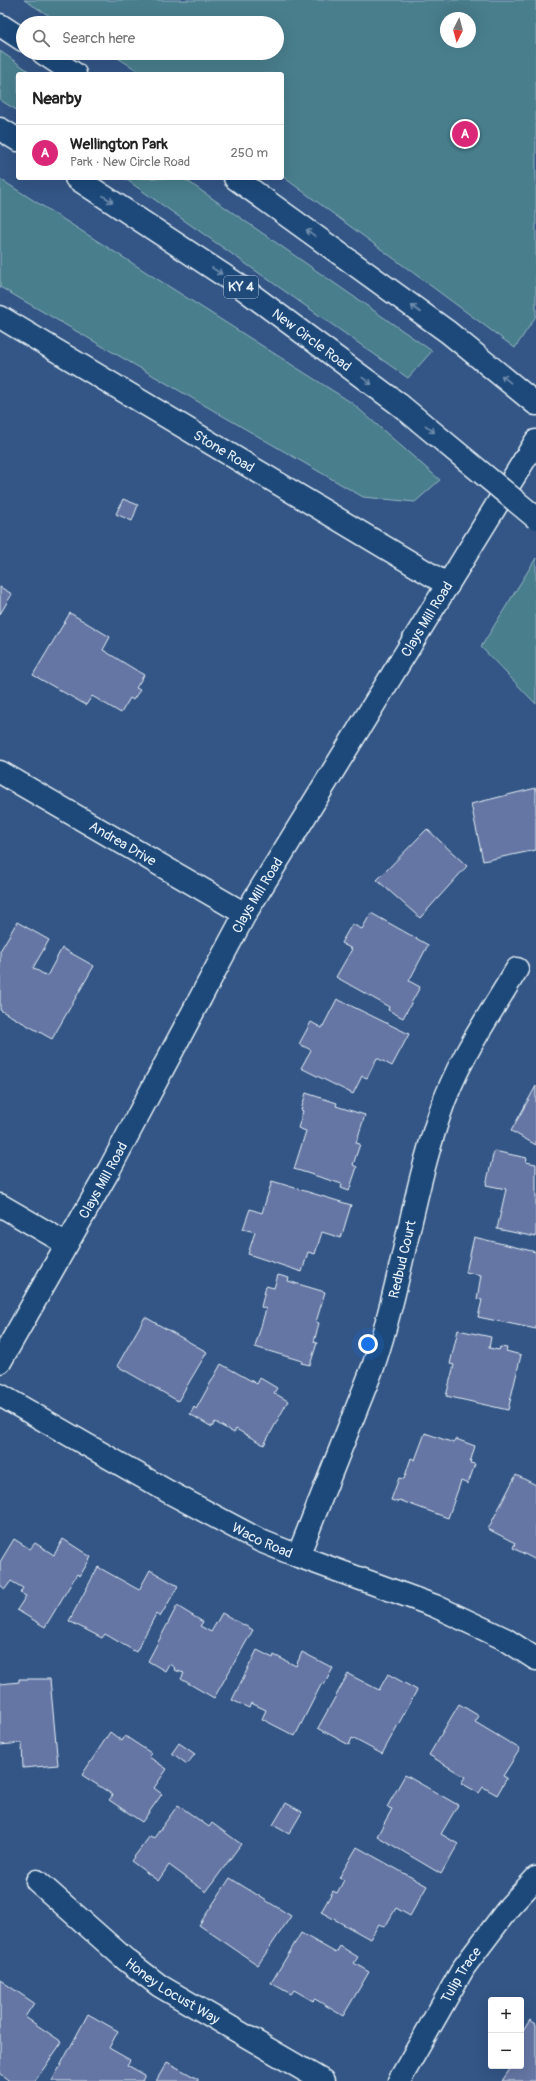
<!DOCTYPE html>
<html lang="en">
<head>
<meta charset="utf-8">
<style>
	:root { --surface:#fff; --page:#f6f6f6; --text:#222; --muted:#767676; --line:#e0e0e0; --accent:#db2777 }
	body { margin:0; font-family:Pangolin,sans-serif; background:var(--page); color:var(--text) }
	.controls { position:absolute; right:12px; bottom:12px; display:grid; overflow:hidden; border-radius:4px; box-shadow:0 4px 16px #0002 }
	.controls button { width:36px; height:36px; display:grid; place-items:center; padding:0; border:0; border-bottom:1px solid var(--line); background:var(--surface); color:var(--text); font:20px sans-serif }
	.compass { position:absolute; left:440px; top:12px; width:36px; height:36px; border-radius:50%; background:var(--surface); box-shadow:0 4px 16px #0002; rotate:186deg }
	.you { position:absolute; left:368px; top:1344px; width:14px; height:14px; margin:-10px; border:3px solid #fff; border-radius:50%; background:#1a73e8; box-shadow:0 0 0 6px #1a73e833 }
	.badge { display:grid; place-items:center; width:26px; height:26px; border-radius:50%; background:var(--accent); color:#fff; font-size:13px; font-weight:700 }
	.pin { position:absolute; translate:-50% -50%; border:2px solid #fff; box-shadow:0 1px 4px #0006 }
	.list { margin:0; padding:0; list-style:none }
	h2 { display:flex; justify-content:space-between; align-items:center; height:52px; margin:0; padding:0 16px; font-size:17px }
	h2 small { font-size:13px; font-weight:400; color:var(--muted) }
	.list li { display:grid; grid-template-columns:26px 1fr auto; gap:12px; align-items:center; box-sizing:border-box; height:56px; padding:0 16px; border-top:1px solid var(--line) }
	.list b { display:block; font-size:15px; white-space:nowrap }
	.list p { margin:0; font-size:13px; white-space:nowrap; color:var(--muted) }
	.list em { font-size:13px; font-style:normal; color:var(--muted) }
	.icon { flex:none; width:22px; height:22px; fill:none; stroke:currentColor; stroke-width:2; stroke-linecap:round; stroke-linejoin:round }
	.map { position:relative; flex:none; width:536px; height:2081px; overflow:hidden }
	.search { position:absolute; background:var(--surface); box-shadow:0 4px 16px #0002; left:16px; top:16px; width:268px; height:44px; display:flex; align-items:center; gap:10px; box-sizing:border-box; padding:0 14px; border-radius:22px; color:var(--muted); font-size:15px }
	.panel { position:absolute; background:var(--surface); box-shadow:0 4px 16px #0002; left:16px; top:72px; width:268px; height:108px; border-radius:4px }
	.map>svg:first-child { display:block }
</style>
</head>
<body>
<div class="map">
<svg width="536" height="2081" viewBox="0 0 536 2081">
	<rect width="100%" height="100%" fill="#335686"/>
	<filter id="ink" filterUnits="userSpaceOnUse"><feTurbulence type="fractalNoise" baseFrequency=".025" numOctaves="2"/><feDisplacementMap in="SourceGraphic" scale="8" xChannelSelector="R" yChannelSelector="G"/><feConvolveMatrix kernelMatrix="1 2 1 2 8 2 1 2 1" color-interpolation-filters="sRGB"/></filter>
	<g filter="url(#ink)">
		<g fill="#497e8d" stroke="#98b8c2" fill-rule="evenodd">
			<path d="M24 0H536V316L515 348 282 176V74H143L110 53H277V23H61ZM446 18H470V42H446Z"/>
			<polygon points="0,51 33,74 18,74 18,111 0,100"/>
			<polygon points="124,178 183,178 432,351 408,378"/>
			<polygon points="0,179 352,403 440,480 415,502 363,497 0,287"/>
			<polygon points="536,558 536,704 481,647"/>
		</g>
		<g fill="#6576a4" stroke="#e8f1f8">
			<polygon points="123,499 138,505 132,521 116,514"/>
			<polygon points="0,587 12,594 0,614"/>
			<polygon points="70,613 110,637 103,650 144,675 136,688 140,690 133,700 130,698 121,713 92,696 86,705 33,675"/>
			<polygon points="536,788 536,850 483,861 471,804"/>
			<polygon points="427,829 467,866 420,918 377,880"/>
			<polygon points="371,913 428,945 409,981 420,987 403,1018 388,1010 389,1007 336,977 352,949 341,943 352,924 362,929"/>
			<polygon points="17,922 49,940 33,968 47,976 62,948 94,966 52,1039 0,1010 0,951"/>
			<polygon points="337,999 409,1034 392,1066 377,1058 367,1078 362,1076 353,1094 301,1068 311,1050 299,1044 311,1022 322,1028"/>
			<polygon points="536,1086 536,1145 511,1131"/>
			<polygon points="306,1093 337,1103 336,1106 365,1115 356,1143 360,1144 353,1165 357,1167 349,1191 341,1188 342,1184 294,1169 306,1131 298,1128 303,1111 301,1110"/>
			<polygon points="494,1151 527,1158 526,1162 536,1164 536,1237 497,1229 506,1189 486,1185"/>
			<polygon points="272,1181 351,1205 341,1238 322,1232 315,1254 308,1252 302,1272 248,1254 255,1232 243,1229 250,1209 262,1213"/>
			<polygon points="474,1237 536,1252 536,1329 478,1317 482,1300 477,1299 481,1275 466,1272"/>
			<polygon points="278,1275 289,1278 288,1281 325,1292 316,1322 319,1323 314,1342 317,1343 310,1365 301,1363 302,1361 255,1347 266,1309 261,1307 266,1286 274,1288"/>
			<polygon points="145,1317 207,1352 178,1401 117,1366"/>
			<polygon points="458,1330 491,1337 489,1348 499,1350 500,1347 507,1348 506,1351 521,1355 508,1410 446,1396 454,1365 450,1364"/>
			<polygon points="221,1364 257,1384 260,1378 277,1388 274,1393 288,1401 264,1445 236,1429 234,1433 215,1422 212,1427 190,1414 194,1407 196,1409"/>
			<polygon points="425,1433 454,1443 456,1439 475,1446 470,1463 475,1464 468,1484 461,1481 448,1518 399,1500 398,1502 391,1500 399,1478 404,1479 411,1458 415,1460"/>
			<polygon points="516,1475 536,1485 536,1560 513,1548 515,1543 488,1529"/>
			<polygon points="14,1539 30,1549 35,1543 54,1555 63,1539 91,1557 80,1576 77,1574 45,1627 17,1610 26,1596 20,1593 23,1588 11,1581 5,1589 0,1585 0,1562"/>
			<polygon points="98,1567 139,1590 150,1570 178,1586 160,1617 156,1614 136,1652 105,1634 102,1638 69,1621"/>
			<polygon points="177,1606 203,1622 200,1626 211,1632 222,1613 253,1630 214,1698 181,1679 184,1673 174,1670 175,1668 169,1664 165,1671 148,1661"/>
			<polygon points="257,1650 273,1658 274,1655 296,1666 302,1652 333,1668 324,1685 322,1683 295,1736 262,1719 266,1710 251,1703 249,1708 232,1700"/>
			<polygon points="348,1674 379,1690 388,1674 417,1690 382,1754 352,1738 349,1745 318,1728"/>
			<polygon points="19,1679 50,1679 58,1765 23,1768 22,1743 0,1745 0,1684 19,1682"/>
			<polygon points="459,1704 479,1716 475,1722 520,1749 503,1776 507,1778 497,1795 483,1787 479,1793 461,1783 465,1777 429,1755"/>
			<polygon points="110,1732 122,1741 125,1736 151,1753 149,1757 167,1769 154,1788 162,1794 142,1822 109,1800 113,1795 82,1775"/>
			<polygon points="179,1743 195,1754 187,1764 172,1753"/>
			<polygon points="405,1775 458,1805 441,1834 458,1844 441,1874 377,1836 392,1809 387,1807"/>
			<polygon points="286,1803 302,1812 289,1834 273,1825"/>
			<polygon points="178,1805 209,1827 212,1823 241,1844 206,1892 169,1865 158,1881 131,1861 150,1836 154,1838"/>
			<polygon points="357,1847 427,1886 410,1916 396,1908 385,1927 379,1924 370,1939 321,1912 333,1891 337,1893 344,1880 339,1878"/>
			<polygon points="230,1878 291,1916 258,1965 199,1925"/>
			<polygon points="301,1933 336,1953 340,1946 358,1957 354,1963 369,1972 343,2016 315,1999 313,2001 294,1990 291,1994 271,1983"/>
			<polygon points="0,1980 34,2003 25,2017 62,2042 35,2081 7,2081 8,2079 0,2073"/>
			<polygon points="88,2014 118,2031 109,2048 130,2060 127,2065 145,2075 142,2081 52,2081"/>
			<polygon points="530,2020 536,2024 536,2081 502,2081 512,2066 521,2066 521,2034"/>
			<polygon points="167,2062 198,2079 198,2081 156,2081"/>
		</g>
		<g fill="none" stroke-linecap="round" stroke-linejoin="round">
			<defs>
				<g id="minor">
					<path id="s1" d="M0 317 448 585"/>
					<path id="s2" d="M0 772 245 914"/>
					<polyline points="0,1205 67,1244"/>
					<path id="s3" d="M0 1395 167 1491 261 1541 298 1556 435 1606 505 1639 536 1659"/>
					<path id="s4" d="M298 1556 373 1367C401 1284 412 1196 440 1113 457 1061 489 1016 517 969"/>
					<path id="s5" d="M37 1881 125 1959 160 1986 323 2081"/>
					<path id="s6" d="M399 2081 464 1967 510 1906 536 1878"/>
				</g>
				<g id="major">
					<path id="s7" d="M0 1362 109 1170 245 914 536 441"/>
				</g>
				<g id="highway">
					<polyline points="0,25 23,40"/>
					<polyline points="43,53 75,74"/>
					<polyline points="0,129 18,140"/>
					<path id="s8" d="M76 178 237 284 400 405"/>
					<polyline points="235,178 448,332 536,404"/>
				</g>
			</defs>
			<use href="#minor" stroke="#e8f1f8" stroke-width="25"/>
			<use href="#major" stroke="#e8f1f8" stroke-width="25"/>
			<use href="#highway" stroke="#e8f1f8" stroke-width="25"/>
			<use href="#minor" stroke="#1f4a7a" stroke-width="22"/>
			<use href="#major" stroke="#1f4a7a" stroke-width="22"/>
			<use href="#highway" stroke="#1f4a7a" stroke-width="22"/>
			<defs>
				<polyline id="highway-bridge" points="400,405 536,518"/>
			</defs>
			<use href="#highway-bridge" stroke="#e8f1f8" stroke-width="25" stroke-linecap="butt"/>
			<use href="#highway-bridge" stroke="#1f4a7a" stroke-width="22"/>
		</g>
		<defs><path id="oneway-shaft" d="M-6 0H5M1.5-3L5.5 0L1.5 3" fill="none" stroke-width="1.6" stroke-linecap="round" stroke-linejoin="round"/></defs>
		<g stroke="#6f8dac">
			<use href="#oneway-shaft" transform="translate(108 199) rotate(33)"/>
			<use href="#oneway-shaft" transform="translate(311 233) rotate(-144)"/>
			<use href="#oneway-shaft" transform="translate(217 271) rotate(33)"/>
			<use href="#oneway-shaft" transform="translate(416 309) rotate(-144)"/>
			<use href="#oneway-shaft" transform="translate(506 379) rotate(-141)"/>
			<use href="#oneway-shaft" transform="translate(367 381) rotate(36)"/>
			<use href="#oneway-shaft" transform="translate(430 429) rotate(40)"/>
		</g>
	</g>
	<g text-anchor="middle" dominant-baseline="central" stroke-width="3" stroke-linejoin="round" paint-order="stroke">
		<rect fill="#1f4a7a" stroke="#acbfd2" stroke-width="1" x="224" y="276" width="34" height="22" rx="3"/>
		<g font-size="13" font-weight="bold" fill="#e8f1f8">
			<text x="241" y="287">KY 4</text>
		</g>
		<g font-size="14" fill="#e8f1f8" stroke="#1f4a7a">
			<text stroke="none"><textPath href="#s8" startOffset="286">New Circle Road</textPath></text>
			<text stroke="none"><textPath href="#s1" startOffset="261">Stone Road</textPath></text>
			<text stroke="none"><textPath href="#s7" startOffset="857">Clays Mill Road</textPath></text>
			<text stroke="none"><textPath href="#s2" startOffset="142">Andrea Drive</textPath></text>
			<text stroke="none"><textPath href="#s7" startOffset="533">Clays Mill Road</textPath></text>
			<text stroke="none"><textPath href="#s7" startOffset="209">Clays Mill Road</textPath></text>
			<text stroke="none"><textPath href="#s4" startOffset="315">Redbud Court</textPath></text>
			<text stroke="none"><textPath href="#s3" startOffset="300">Waco Road</textPath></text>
			<text stroke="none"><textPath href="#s6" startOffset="123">Tulip Trace</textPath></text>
			<text stroke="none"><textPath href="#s5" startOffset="175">Honey Locust Way</textPath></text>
		</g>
	</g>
</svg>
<div class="controls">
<button>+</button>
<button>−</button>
</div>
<svg class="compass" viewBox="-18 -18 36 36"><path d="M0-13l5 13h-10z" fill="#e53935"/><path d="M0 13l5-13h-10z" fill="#767676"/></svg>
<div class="you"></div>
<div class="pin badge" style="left:465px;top:134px">A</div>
<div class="search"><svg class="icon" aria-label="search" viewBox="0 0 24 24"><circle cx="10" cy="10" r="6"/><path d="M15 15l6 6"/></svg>Search here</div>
<section class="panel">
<h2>Nearby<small></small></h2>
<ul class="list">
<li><span class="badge">A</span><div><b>Wellington Park</b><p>Park · New Circle Road</p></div><em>250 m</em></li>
</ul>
</section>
</div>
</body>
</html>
